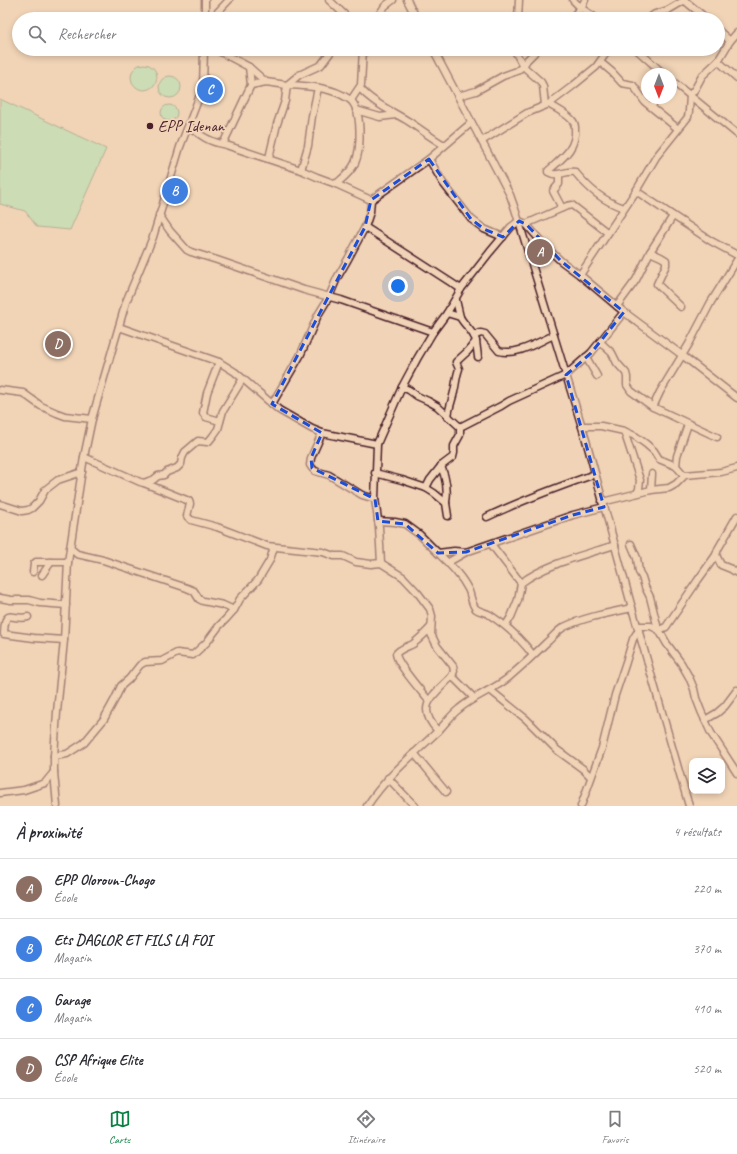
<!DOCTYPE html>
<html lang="fr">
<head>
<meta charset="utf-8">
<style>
	:root { --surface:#fff; --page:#f7f7f7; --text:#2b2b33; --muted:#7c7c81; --line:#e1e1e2; --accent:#0b8043 }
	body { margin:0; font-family:Caveat,sans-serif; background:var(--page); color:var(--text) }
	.controls { position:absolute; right:12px; bottom:12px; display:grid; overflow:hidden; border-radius:8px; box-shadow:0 2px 6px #0003 }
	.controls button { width:36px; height:36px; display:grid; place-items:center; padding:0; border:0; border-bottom:1px solid var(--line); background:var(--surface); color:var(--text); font:20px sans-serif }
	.compass { position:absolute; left:641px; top:68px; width:36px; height:36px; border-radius:50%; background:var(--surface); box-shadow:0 2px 6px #0003; rotate:180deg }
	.you { position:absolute; left:398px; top:286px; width:14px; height:14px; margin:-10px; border:3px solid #fff; border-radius:50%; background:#1a73e8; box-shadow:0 0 0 6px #1a73e833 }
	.badge { display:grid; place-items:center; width:26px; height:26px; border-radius:50%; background:var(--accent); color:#fff; font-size:13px; font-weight:700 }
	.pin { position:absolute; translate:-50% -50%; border:2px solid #fff; box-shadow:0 1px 4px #0006 }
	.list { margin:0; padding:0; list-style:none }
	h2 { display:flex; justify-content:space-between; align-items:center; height:52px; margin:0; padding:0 16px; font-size:17px }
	h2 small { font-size:13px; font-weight:400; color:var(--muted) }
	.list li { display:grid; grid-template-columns:26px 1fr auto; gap:12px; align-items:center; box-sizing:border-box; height:60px; padding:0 16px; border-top:1px solid var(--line) }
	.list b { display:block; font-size:15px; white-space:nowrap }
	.list p { margin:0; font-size:13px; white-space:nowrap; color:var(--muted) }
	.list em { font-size:13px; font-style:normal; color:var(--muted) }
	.icon { flex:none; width:22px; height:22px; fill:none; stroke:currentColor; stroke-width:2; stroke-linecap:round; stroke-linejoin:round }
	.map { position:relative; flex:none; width:737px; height:806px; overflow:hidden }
	.search { position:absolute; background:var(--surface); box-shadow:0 2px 6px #0003; left:12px; right:12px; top:12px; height:44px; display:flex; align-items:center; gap:10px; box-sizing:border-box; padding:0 14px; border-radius:22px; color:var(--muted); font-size:15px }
	.sheet { height:292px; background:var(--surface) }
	nav { display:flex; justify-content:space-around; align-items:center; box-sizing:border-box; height:56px; border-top:1px solid var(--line); background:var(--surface); font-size:11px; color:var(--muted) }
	nav a { display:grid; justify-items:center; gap:2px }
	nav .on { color:var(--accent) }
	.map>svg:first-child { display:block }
</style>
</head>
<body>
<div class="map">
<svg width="737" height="806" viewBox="0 0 737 806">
	<rect width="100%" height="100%" fill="#f1d4b7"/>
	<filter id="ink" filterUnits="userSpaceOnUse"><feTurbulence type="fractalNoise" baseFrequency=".025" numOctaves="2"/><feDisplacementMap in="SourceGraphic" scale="8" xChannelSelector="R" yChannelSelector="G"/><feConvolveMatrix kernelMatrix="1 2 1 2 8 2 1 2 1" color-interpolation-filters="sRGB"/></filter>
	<g filter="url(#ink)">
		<g fill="#9fe6b3" stroke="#74826f">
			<circle cx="144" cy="77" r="13"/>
			<circle cx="170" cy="87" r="11"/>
			<polygon points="0,99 106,149 70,230 37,227 25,211 0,204"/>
			<circle cx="169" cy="113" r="8"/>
		</g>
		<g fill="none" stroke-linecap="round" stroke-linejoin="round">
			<defs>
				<g id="minor">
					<polyline points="329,0 349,19"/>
					<polyline points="407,0 417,19"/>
					<polyline points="573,0 581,8 597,19"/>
					<polyline points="684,0 707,19"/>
					<polyline points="205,19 205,0"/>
					<polyline points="211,19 229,0"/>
					<polyline points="376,19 385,6 393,0"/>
					<polyline points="518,19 519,0"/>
					<polyline points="570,19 581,8 585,0"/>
					<polyline points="648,19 655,14 668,10 685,0"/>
					<polyline points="718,30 730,41"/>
					<polyline points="215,49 249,67 266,82"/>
					<polyline points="433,49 510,195 515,209 586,440 632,608 689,806"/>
					<polyline points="514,49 523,66 541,82 543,86 545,105"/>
					<polyline points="636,49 664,74"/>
					<polyline points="718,61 737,78"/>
					<polyline points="600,62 612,72 622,83 633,85 645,102 677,128"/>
					<polyline points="671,80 737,134"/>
					<polyline points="251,85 266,82 287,85 299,75 321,65 333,49"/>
					<path d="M360 88C370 101 393 112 408 121 420 129 432 138 444 145"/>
					<polyline points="458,96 476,91 503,76 517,71 523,66 527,60 538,49"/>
					<polyline points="351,100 361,85 363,49"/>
					<path d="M549 104C556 109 566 113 572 120 574 122 575 125 575 128 577 149 561 159 548 171V172C558 178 565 170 575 172 589 189 603 201 624 208"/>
					<polyline points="652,107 655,98"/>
					<polyline points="356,110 380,117 396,115"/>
					<path d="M189 126C200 135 209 142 223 144L301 170 317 177 336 184 371 200"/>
					<polyline points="482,141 527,113 549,104 574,85 596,67 609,49"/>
					<polyline points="223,144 251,85 249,67"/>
					<path d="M269 158 277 124 285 101 287 85C308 86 332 87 349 99 363 108 361 150 355 163 351 172 343 178 336 184"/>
					<polyline points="429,159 443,183 471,219 484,229 503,237"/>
					<polyline points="301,170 308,146 312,116 318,88"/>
					<polyline points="559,174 559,184 553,191 562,208"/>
					<polyline points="636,191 711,241 737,255"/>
					<polyline points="159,215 170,231 187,250 191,252 217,260 304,290 341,300 433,332"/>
					<polyline points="526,224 567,206 572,205 608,233"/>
					<polyline points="365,227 461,289"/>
					<polyline points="650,252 661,257 666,260 666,265 657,284 658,285 681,307"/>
					<polyline points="580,275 636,191 656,157 688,117 689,111 690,95 695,89 702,76 718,61 730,41 737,33"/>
					<polyline points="456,300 460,317"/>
					<polyline points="617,306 636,280 650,252 673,216"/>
					<path d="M447 313 460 317C464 325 474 332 476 341L468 351 456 362 459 369C456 377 456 384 454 392 452 401 449 407 448 417"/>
					<polyline points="119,327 219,362 235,372 279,410 312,429 322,433 377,444"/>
					<path d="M474 336 481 333 485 334 499 351C517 356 538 342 554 335"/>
					<polyline points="476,341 478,357"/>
					<polyline points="600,342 612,353 617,363 626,373 627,377 627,385 631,391 653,407 717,437"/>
					<polyline points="586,357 597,376"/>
					<polyline points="219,362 207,393 203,413 206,417 220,421"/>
					<polyline points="402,387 409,390 417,396 428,401 437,406 460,427 460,435 454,446 454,453 453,457 441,466 430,480 426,488"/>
					<polyline points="0,390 23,393 41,406 57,413 65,416 92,419"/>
					<polyline points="272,404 300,356 318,315 329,297 337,278 348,259 365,227 370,212 371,200 429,159 471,123"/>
					<polyline points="653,407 660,392 689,344 711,302 737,260"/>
					<polyline points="582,426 601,426 624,431 635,436 646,444 654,451 659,459 676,466 684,475"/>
					<polyline points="460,427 501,406 509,401 566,375 591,353 624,312"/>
					<polyline points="624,431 640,480 639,489 637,493"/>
					<polyline points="322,433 311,458 310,465 312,468 315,471 329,475 362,495 375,499"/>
					<polyline points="84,457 140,482 144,483 149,481 153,480 158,476 164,475 167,472 177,468 181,464 182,458 185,452 198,441 207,442 209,441 213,436 218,429 223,411 242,380"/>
					<path d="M441 466C446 478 448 491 446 503"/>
					<polyline points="676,466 677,456 688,424"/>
					<polyline points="375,473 402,480 426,488 434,493 446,503 448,516"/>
					<polyline points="144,483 189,501 190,504 187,516 191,520 217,527 267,546 323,552 334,556 343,556 356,562 371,564 381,563"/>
					<polyline points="651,490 652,474"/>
					<polyline points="602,502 651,490 669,488 676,484 683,477 684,475 721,472 737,468"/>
					<polyline points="0,504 22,511 28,510 32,508 39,501 45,490 58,480 82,472"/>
					<polyline points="737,516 718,549 716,555 721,565 731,569 737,573"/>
					<path d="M487 517C522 500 558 487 595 474"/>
					<polyline points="378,521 395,522 405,524 420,535 438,553 454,551 466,552 573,515 604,507"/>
					<polyline points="491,544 521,583"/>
					<polyline points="631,544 637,558 639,572 642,577 645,587 650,597 657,625 657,628"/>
					<polyline points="70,548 77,554 103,560 187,588 194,591 199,599 203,601 223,605 234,610"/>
					<path d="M438 553C449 564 461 575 468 589 471 594 471 604 476 609 480 612 486 612 490 615 507 626 521 639 533 655"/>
					<polyline points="447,563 466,552"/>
					<polyline points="33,572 34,564 36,562 68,562"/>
					<polyline points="42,575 51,562"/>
					<polyline points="0,598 11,600 29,600 40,603 66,605"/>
					<path d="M28 617C11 621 5 606 4 634L34 638 64 640"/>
					<path d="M506 625 511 617 518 600 521 583C546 564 584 555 615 545"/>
					<polyline points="638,626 651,626 659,630 667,644 681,663 689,677 694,689 696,698 701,711 711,733 737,773"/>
					<polyline points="659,630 666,627 698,580 716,555"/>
					<polyline points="452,676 474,698"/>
					<polyline points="490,690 526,719 557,750 583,769 591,777"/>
					<path d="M429 701C421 691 397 664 396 654 399 649 407 647 413 644 419 639 425 634 430 628"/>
					<polyline points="705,720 717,713 725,706 737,690"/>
					<path d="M438 731C414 706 434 695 452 676L454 671 453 666 437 646 431 634 432 616 430 609 418 593 403 577 381 563 379 527 375 499 377 444 402 387 417 359 433 332 447 313 461 289 490 252 511 227 519 221 526 224 546 247 561 261 580 275 624 312 682 355 737 398"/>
					<polyline points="414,753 446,792"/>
					<polyline points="54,756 67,754 84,743 104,719 115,699 121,686 129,679 140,665 145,662 162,661 177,653 193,655 207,642 219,626 226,619 234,610 240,599 258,580 270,560 274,547"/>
					<polyline points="388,778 415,806"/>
					<polyline points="0,793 24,790 45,783 54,772"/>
					<polyline points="57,806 54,772 54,756 57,712 64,640 68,562 84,457 92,419 126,302 153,237 180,147 203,87 204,49"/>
					<path d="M367 806C386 777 413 755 438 731 445 724 451 715 459 709 474 696 493 690 508 678 521 667 534 655 546 643 553 637 557 631 564 627 585 617 609 613 632 608"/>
					<polyline points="581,806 602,748 615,695 626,662 633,639 636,634 639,631"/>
				</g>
			</defs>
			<use href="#minor" stroke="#4a1f2b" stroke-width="9"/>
			<use href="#minor" stroke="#f1d4b7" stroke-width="6"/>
		</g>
	</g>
	<path d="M0 0H737V806H0ZM429 159 471 219 484 229 503 237 519 221 526 224 561 261 624 312 591 353 566 375 604 507 573 515 466 552 438 553 405 524 378 521 375 499 312 468 311 458 322 433 272 404 365 227 371 200Z" fill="#f1d4b7" fill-opacity=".55" fill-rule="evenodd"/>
	<path fill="none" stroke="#1d4ed8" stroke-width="3" stroke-dasharray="8 5" stroke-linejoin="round" d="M429 159 471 219 484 229 503 237 519 221 526 224 561 261 624 312 591 353 566 375 604 507 573 515 466 552 438 553 405 524 378 521 375 499 312 468 311 458 322 433 272 404 365 227 371 200Z"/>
	<circle fill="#4a1f2b" stroke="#f1d4b7" stroke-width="1.5" cx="150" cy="126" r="4"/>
	<g text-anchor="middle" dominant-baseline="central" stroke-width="4" stroke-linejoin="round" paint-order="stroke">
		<g font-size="16" fill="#4a1f2b" stroke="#f1d4b7" text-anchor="start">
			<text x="158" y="126">EPP Idenan</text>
		</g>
	</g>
</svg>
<div class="controls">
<button><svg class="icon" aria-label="layers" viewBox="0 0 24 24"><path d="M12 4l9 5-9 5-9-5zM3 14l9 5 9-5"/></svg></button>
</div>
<svg class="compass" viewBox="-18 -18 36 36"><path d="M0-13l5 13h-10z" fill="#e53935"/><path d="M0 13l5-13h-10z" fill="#7c7c81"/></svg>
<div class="you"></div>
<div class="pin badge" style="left:540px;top:252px;background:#8d6e63">A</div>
<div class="pin badge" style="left:175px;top:191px;background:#3f7fe0">B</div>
<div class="pin badge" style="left:210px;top:90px;background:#3f7fe0">C</div>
<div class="pin badge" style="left:58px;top:344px;background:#8d6e63">D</div>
<div class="search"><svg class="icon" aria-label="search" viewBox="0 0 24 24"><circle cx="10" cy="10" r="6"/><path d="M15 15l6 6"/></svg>Rechercher</div>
</div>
<section class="sheet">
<h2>À proximité<small>4 résultats</small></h2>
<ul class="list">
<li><span class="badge" style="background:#8d6e63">A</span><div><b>EPP Oloroun-Chogo</b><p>École</p></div><em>220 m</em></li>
<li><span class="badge" style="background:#3f7fe0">B</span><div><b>Ets DAGLOR ET FILS LA FOI</b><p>Magasin</p></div><em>370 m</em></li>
<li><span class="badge" style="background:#3f7fe0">C</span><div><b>Garage</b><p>Magasin</p></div><em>410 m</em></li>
<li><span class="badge" style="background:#8d6e63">D</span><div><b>CSP Afrique Elite</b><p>École</p></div><em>520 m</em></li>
</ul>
</section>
<nav>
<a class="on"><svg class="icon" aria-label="map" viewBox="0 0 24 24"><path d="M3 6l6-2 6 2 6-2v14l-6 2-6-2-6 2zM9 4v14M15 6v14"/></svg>Carte</a>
<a><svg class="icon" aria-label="directions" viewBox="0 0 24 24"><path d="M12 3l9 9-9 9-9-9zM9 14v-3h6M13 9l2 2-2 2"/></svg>Itinéraire</a>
<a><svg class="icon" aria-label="saved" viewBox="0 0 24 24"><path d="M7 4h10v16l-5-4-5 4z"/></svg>Favoris</a>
</nav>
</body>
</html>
